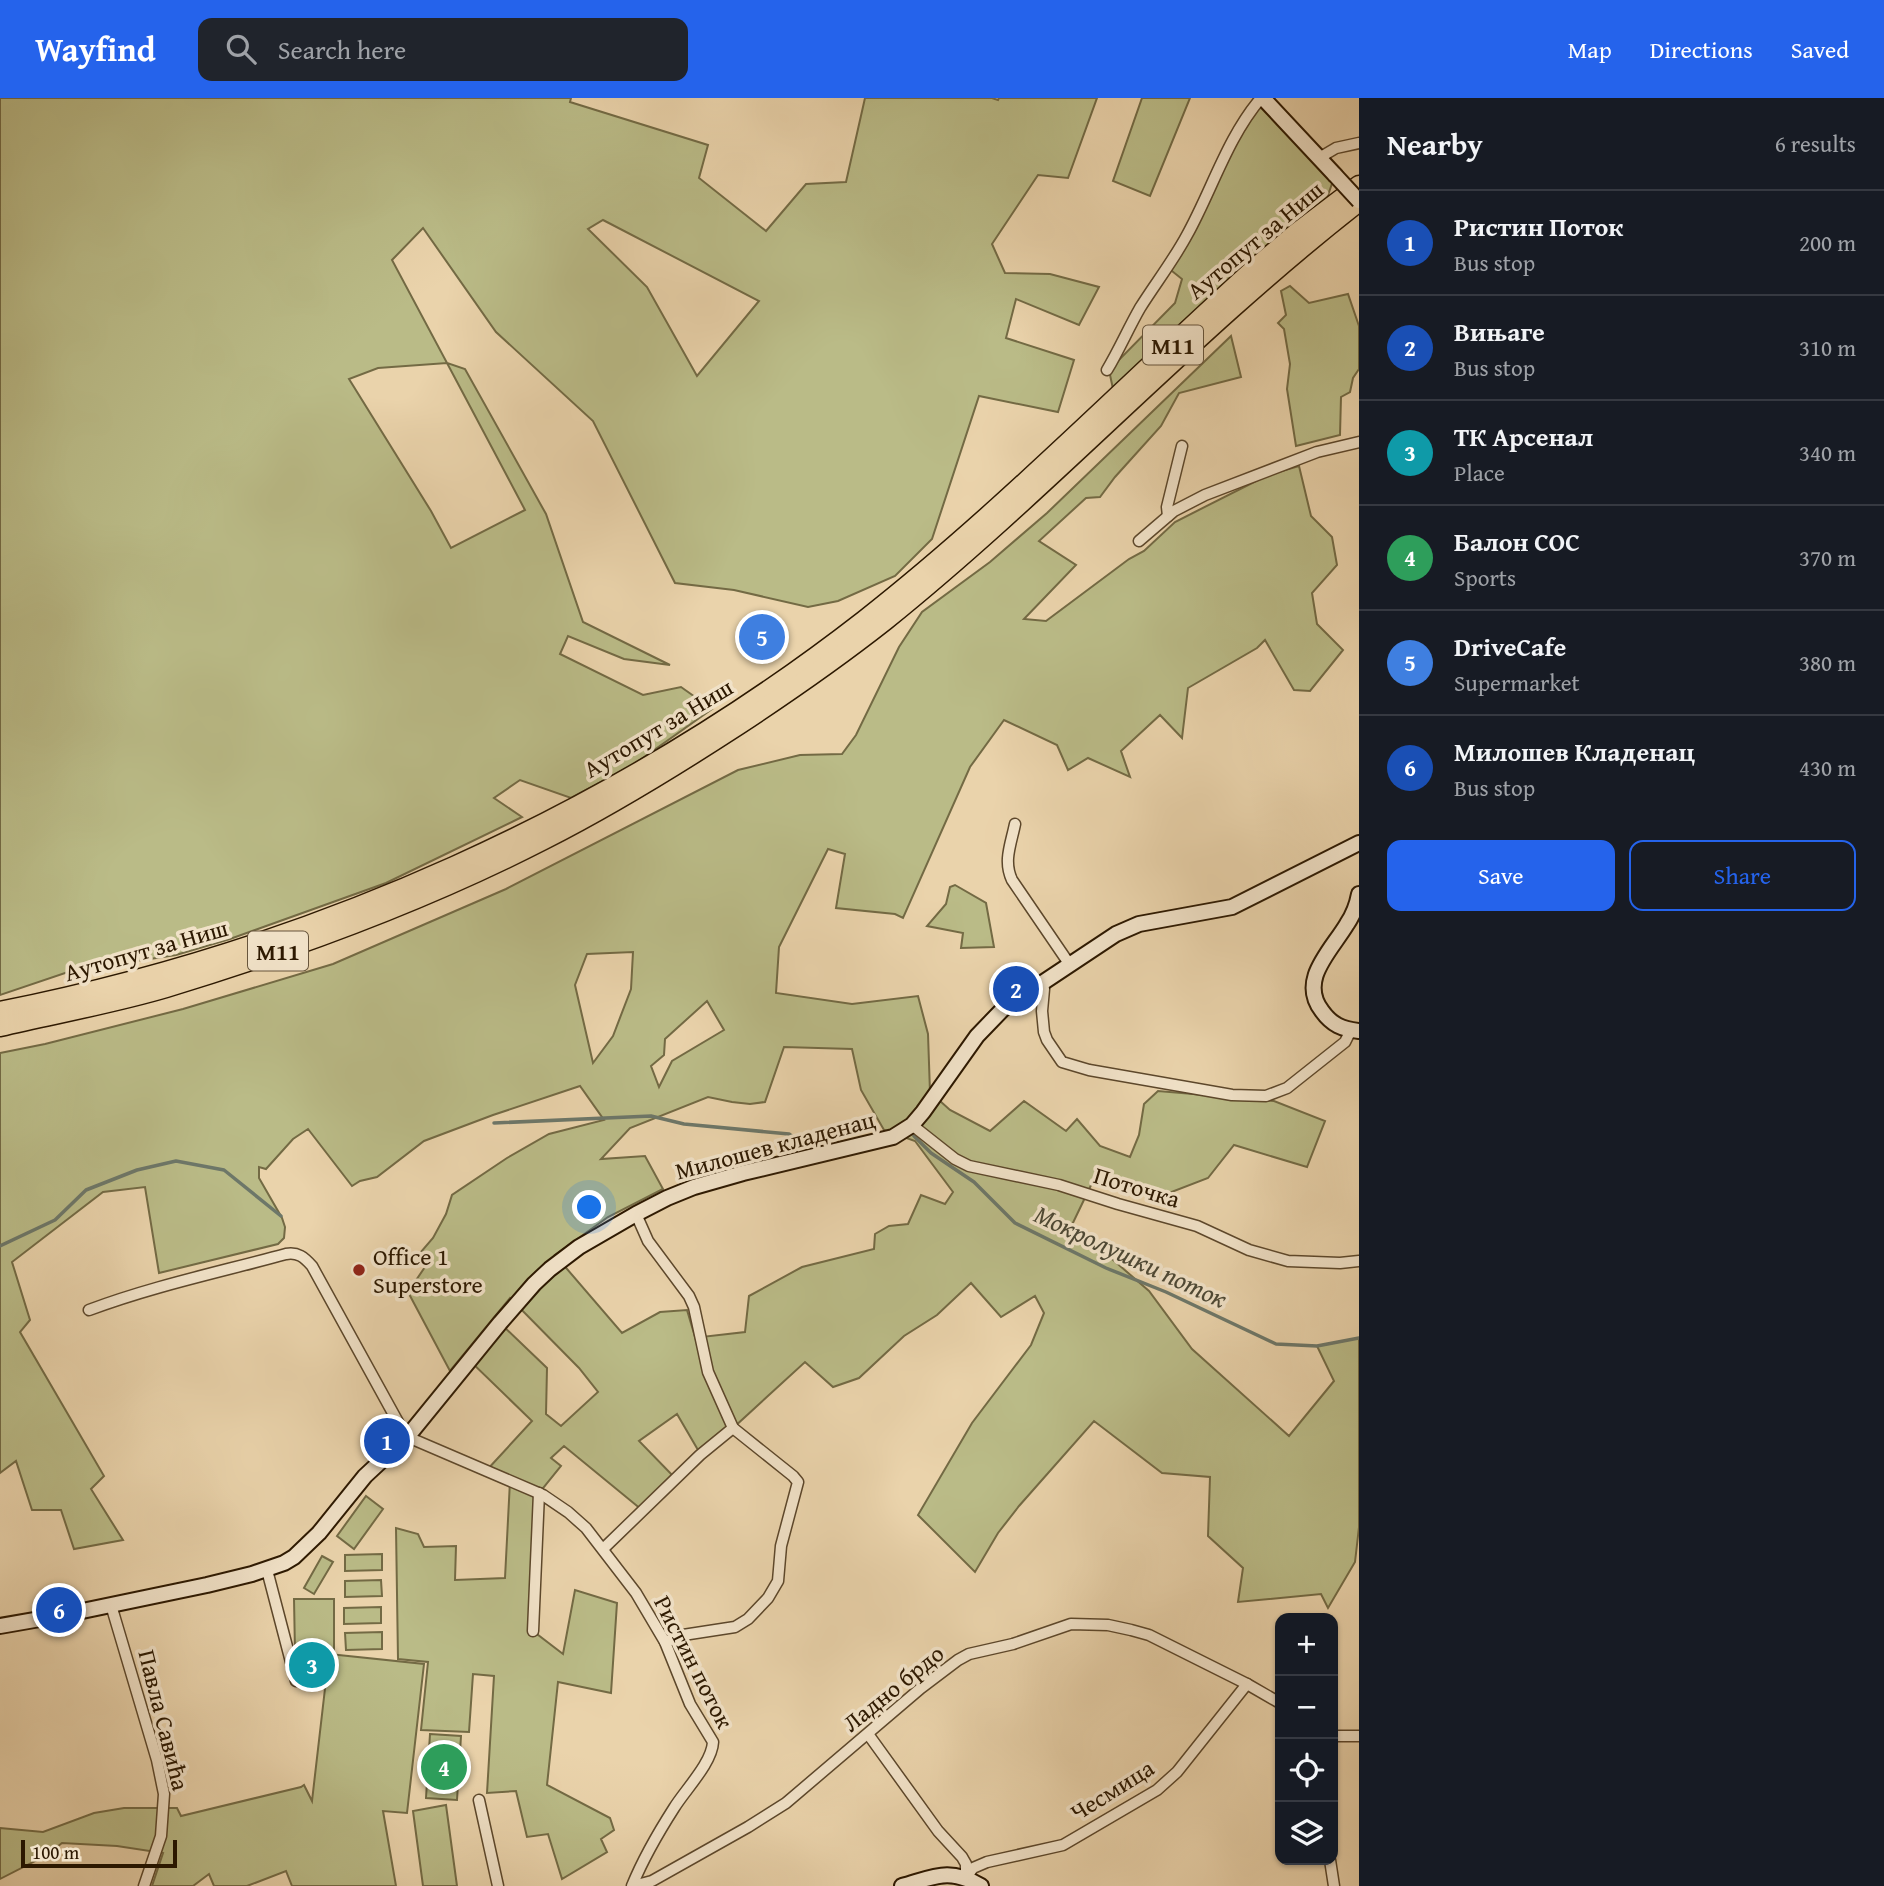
<!DOCTYPE html>
<html lang="en">
<head>
<meta charset="utf-8">
<style>
	:root { --surface:#171b24; --page:#20242c; --text:#f1f3f6; --muted:#9ea1a6; --line:#363941; --accent:#2563eb }
	body { margin:0; font-family:"Gentium Book Plus",serif; background:var(--page); color:var(--text) }
	.controls { position:absolute; right:21px; bottom:21px; display:grid; overflow:hidden; border-radius:14px; box-shadow:0 2px 5px #0004 }
	.controls button { width:63px; height:63px; display:grid; place-items:center; padding:0; border:0; border-bottom:2px solid var(--line); background:var(--surface); color:var(--text); font:35px sans-serif }
	.scale { position:absolute; left:21px; bottom:18px; width:156px; box-sizing:border-box; padding-left:7px; border:4px solid #2c1800; border-top:0; font-size:19px; line-height:24px; white-space:nowrap; color:#2c1800; -webkit-text-stroke:5px #f1e2c8; paint-order:stroke }
	.you { position:absolute; left:590px; top:1110px; width:24px; height:24px; margin:-18px; border:5px solid #fff; border-radius:50%; background:#1a73e8; box-shadow:0 0 0 10px #1a73e833 }
	.badge { display:grid; place-items:center; width:46px; height:46px; border-radius:50%; background:var(--accent); color:#fff; font-size:23px; font-weight:700 }
	.pin { position:absolute; translate:-50% -50%; border:4px solid #fff; box-shadow:0 2px 7px #0006 }
	.list { margin:0; padding:0; list-style:none }
	h2 { display:flex; justify-content:space-between; align-items:center; height:91px; margin:0; padding:0 28px; font-size:30px }
	h2 small { font-size:23px; font-weight:400; color:var(--muted) }
	.list li { display:grid; grid-template-columns:46px 1fr auto; gap:21px; align-items:center; box-sizing:border-box; height:105px; padding:0 28px; border-top:2px solid var(--line) }
	.list b { display:block; font-size:26px; white-space:nowrap }
	.list p { margin:0; font-size:23px; white-space:nowrap; color:var(--muted) }
	.list em { font-size:23px; font-style:normal; color:var(--muted) }
	.actions { display:flex; gap:14px; padding:21px 28px }
	.actions a { flex:1; padding:16px 0; border:2px solid var(--accent); border-radius:14px; text-align:center; font-size:24px; color:var(--accent) }
	.actions .main { background:var(--accent); color:#fff }
	.icon { flex:none; width:38px; height:38px; fill:none; stroke:currentColor; stroke-width:2; stroke-linecap:round; stroke-linejoin:round }
	.map { position:relative; flex:none; width:1359px; height:1788px; overflow:hidden }
	header { display:flex; align-items:center; gap:42px; box-sizing:border-box; height:98px; padding:0 35px; background:var(--accent); color:#fff }
	header strong { font-size:33px }
	nav { display:flex; gap:38px; margin-inline-start:auto; font-size:24px }
	.search { width:490px; height:63px; background:var(--page); display:flex; align-items:center; gap:18px; box-sizing:border-box; padding:0 24px; border-radius:14px; color:var(--muted); font-size:26px }
	main { display:flex }
	aside { flex:1; background:var(--surface) }
	.map>svg:first-child { display:block }
</style>
</head>
<body>
<header>
<strong>Wayfind</strong>
<div class="search"><svg class="icon" aria-label="search" viewBox="0 0 24 24"><circle cx="10" cy="10" r="6"/><path d="M15 15l6 6"/></svg>Search here</div>
<nav><a>Map</a><a>Directions</a><a>Saved</a></nav>
</header>
<main>
<div class="map">
<svg width="1359" height="1788" viewBox="0 0 1359 1788">
	<rect width="100%" height="100%" fill="#ead3ab"/>
	<filter id="stains"><feTurbulence type="fractalNoise" baseFrequency=".00286" numOctaves="4"/><feColorMatrix values="0 0 0 0 .2 0 0 0 0 .09 0 0 0 0 .02 0 0 0 .5 -.17"/></filter>
	<radialGradient id="worn" r=".72"><stop offset=".6" stop-color="#630" stop-opacity="0"/><stop offset="1" stop-color="#630" stop-opacity=".3"/></radialGradient>
	<g fill="#babb87" stroke="#736a44" stroke-width="2" fill-rule="evenodd">
		<path d="M0 0H571L570 4 708 47 699 80 766 133 806 86 846 84 865 0H992L998 2 999 0H1097L1068 80 1038 77 992 146 1005 175 1050 176 1099 189 1079 227 1016 201 1006 240 1074 262 1058 314 979 298 932 441 895 478 838 503 808 509 734 492 675 485 593 323 496 234 423 130 392 162 447 265 465 271 546 416 583 524 670 567 624 561 568 538 560 556 643 597 681 589 712 611 633 667 571 700 520 682 494 700 522 719 386 785 230 841 176 857 71 873 0 897ZM603 122 759 203 697 278 647 189 588 131ZM447 265 525 412 451 450 431 413 349 281 378 270Z"/>
		<polygon points="1142,0 1190,0 1150,98 1113,83"/>
		<polygon points="1261,0 1335,77 1327,100 1215,195 1113,291 1109,272 1175,205 1182,181 1167,169"/>
		<polygon points="1290,188 1309,205 1348,196 1359,228 1359,271 1353,280 1350,294 1341,299 1340,337 1296,348 1287,291 1290,266 1284,231 1278,225 1286,217 1281,193"/>
		<path d="M1231 238 1241 279 1179 295 1161 328 1115 379 1100 399 1086 400 1039 443 1076 467 1024 521 1046 523 1129 461 1144 453 1175 424 1268 377 1299 368 1311 418 1332 439 1337 467 1312 495 1317 526 1343 552 1310 593 1294 592 1265 542 1257 550 1188 590 1182 640 1160 617 1121 653 1130 679 1088 660 1068 672 1057 647 1004 622 970 669 903 820 895 816 836 810 845 756 828 751 779 849 776 895 852 906 918 898 928 936 930 994 950 1012 990 1033 1024 1003 1066 1033 1077 1021 1100 1048 1130 1059 1139 1037 1144 1006 1158 993 1274 1003 1325 1023 1307 1069 1234 1047 1208 1080 1169 1095H1129L1093 1083 1070 1131 1097 1148 1149 1193 1192 1251 1289 1338 1334 1283 1317 1248 1359 1240V1429L1355 1464 1328 1510 1321 1496 1238 1504 1243 1470 1208 1438 1210 1379 1162 1375 1094 1323 1019 1408 998 1435 975 1474 918 1417 972 1325 1031 1247 1044 1215 1035 1198 1001 1219 971 1185 937 1217 904 1238 859 1280 833 1289 805 1264 733 1330 716 1294 701 1239 745 1234 749 1198 802 1169 874 1151 875 1136 889 1128 908 1126 921 1097 945 1106 953 1094 915 1043 884 1032 861 992 852 951 784 949 765 1004 750 1006 732 1004 708 999 630 1030 601 1061 645 1058 663 1091 608 1119 555 1157 622 1235 660 1214 687 1212 706 1276 729 1327 698 1352 677 1316 639 1343 676 1381 642 1412 564 1348 551 1360 561 1368 539 1395 533 1533 563 1556 575 1492 617 1505 611 1595 558 1584 547 1687 610 1720 614 1732 601 1741 607 1754 562 1781 548 1736 527 1739 516 1693 487 1695 494 1578 473 1576 469 1634 421 1632 428 1564 398 1561 396 1430 418 1436 424 1449 456 1448 455 1482 505 1480 510 1383 486 1373 532 1323 469 1262 500 1225 547 1270 546 1316 561 1328 598 1294 579 1270 510 1200 450 1273 408 1194 427 1166 420 1155 433 1140 446 1116 452 1097 507 1060 549 1036 604 1022 580 988 493 1017 424 1043 377 1079 360 1083 352 1088 308 1031 293 1041 266 1071 259 1069V1080L282 1120 285 1129 284 1140 278 1146 159 1175 145 1089 103 1094 12 1164 30 1222 20 1234 104 1378 91 1391 123 1442 74 1451 61 1412H32L16 1363 0 1375V955L45 946 183 911 333 866 506 791 738 672 800 657 842 656 856 637 899 549 922 514 990 464 1047 415ZM633 854 631 891 613 938 593 965 575 887 587 856ZM707 903 724 932 672 963 659 989 651 968 664 957 665 941Z"/>
		<polygon points="955,787 986,805 994,849 961,850 963,835 927,828 946,806 950,789"/>
		<polygon points="366,1398 383,1411 354,1451 337,1438"/>
		<polygon points="382,1456 382,1472 345,1473 345,1457"/>
		<polygon points="322,1458 333,1464 314,1496 304,1490"/>
		<polygon points="381,1482 382,1498 345,1499 345,1483"/>
		<polygon points="294,1501 334,1501 334,1553 295,1554"/>
		<polygon points="381,1509 381,1525 344,1526 344,1510"/>
		<polygon points="382,1534 382,1551 346,1552 345,1535"/>
		<polygon points="329,1556 424,1566 407,1715 383,1713 396,1788 292,1788 286,1773 247,1788 214,1788 209,1776 193,1788 152,1788 163,1755 117,1748 62,1745 47,1757 0,1781 0,1730 43,1734 94,1715 124,1710 177,1710 181,1718 301,1689 304,1687 312,1703"/>
		<polygon points="430,1636 461,1638 457,1702 426,1700"/>
		<polygon points="446,1707 457,1788 423,1788 413,1713"/>
	</g>
	<g fill="none" stroke-linecap="round" stroke-linejoin="round">
		<g stroke="#6d7769" stroke-width="3.5">
			<polyline points="494,1025 651,1018 684,1026 789,1036 810,1052"/>
			<polyline points="914,1038 931,1055 974,1084 1015,1125 1106,1170 1166,1194 1276,1246 1317,1248 1359,1240"/>
			<polyline points="0,1148 55,1122 86,1092 137,1072 176,1063 224,1072 281,1118"/>
		</g>
		<defs>
			<g id="street">
				<polyline points="1319,60 1336,50 1359,45"/>
				<path d="M1107 272C1119 252 1128 231 1140 210 1155 186 1173 163 1187 137 1212 92 1227 40 1261 0"/>
				<polyline points="1168,418 1167,409 1182,348"/>
				<polyline points="1139,443 1174,413 1205,397 1317,354 1359,344"/>
				<path d="M1015 726C1011 746 1003 763 1012 782L1070 867"/>
				<polyline points="1042,885 1044,891 1042,913 1044,934 1047,942 1062,964 1089,972 1232,997 1266,998 1287,990 1345,944 1351,932"/>
				<polyline points="912,1027 955,1061 969,1068 1059,1087 1118,1106 1197,1128 1249,1152 1288,1163 1340,1165 1359,1163"/>
				<polyline points="636,1116 648,1143 689,1198 694,1209 708,1274 733,1330 793,1378 798,1384 781,1448 778,1483 768,1500 748,1521 735,1529 683,1537 665,1544"/>
				<path d="M89 1212C153 1188 220 1174 286 1156 298 1154 304 1159 312 1168L399 1326 410 1340 543 1397 568 1414 586 1430 636 1495 665 1544 690 1606 713 1644C712 1665 685 1692 674 1710 658 1735 643 1761 632 1788"/>
				<polyline points="603,1451 700,1357 733,1330"/>
				<polyline points="267,1472 296,1583"/>
				<polyline points="111,1507 157,1662 164,1696 161,1738 144,1788"/>
				<polyline points="533,1533 539,1395"/>
				<polyline points="868,1636 938,1733 962,1759 966,1766 966,1779"/>
				<polyline points="1333,1638 1359,1638"/>
				<polyline points="479,1702 498,1788"/>
				<polyline points="1330,1762 1334,1788"/>
				<polyline points="966,1780 973,1770 987,1764 1063,1747 1157,1692 1177,1674 1247,1586"/>
				<polyline points="633,1788 652,1783 748,1729 786,1705 921,1590 958,1562 969,1556 1013,1546 1071,1526 1108,1527 1131,1532 1149,1537 1247,1586 1280,1605"/>
			</g>
			<g id="secondary">
				<polyline points="1263,0 1335,77"/>
				<path d="M1359 796C1357 807 1353 817 1347 826 1331 853 1298 882 1322 913 1332 927 1342 931 1359 933"/>
				<polyline points="0,1528 63,1517 207,1487 252,1476 284,1465 294,1459 319,1435 365,1378 408,1338 500,1225 534,1186 550,1171 579,1149 636,1116 667,1100 694,1089 743,1075 893,1039 912,1027 923,1014 977,938 1003,911 1116,836 1139,826 1232,809 1359,745"/>
				<path d="M902 1788C934 1779 949 1769 981 1788"/>
			</g>
			<g id="highway">
				<path d="M0 913C312 851 612 718 864 522 1003 413 1127 285 1258 167L1296 135 1359 87"/>
				<path d="M0 929C55 916 112 906 166 890 295 851 423 804 544 742 611 708 676 668 739 627 789 594 838 560 885 523 1049 391 1192 234 1359 104"/>
			</g>
		</defs>
		<use href="#street" stroke="#5c472b" stroke-width="13"/>
		<use href="#secondary" stroke="#2c1800" stroke-width="18"/>
		<use href="#highway" stroke="#2c1800" stroke-width="21"/>
		<use href="#street" stroke="#f1e2c8" stroke-width="10"/>
		<use href="#secondary" stroke="#f1e2c8" stroke-width="14"/>
		<use href="#highway" stroke="#ead3ab" stroke-width="18"/>
		<defs>
			<polyline id="secondary-bridge" points="1335,77 1359,103"/>
		</defs>
		<use href="#secondary-bridge" stroke="#2c1800" stroke-width="18" stroke-linecap="butt"/>
		<use href="#secondary-bridge" stroke="#f1e2c8" stroke-width="14"/>
	</g>
	<circle fill="#8f2418" stroke="#f1e2c8" stroke-width="2.5" cx="359" cy="1172" r="7"/>
	<g text-anchor="middle" dominant-baseline="central" stroke-width="7" stroke-linejoin="round" paint-order="stroke">
		<g fill="#f1e2c8" stroke="#67553c" stroke-width="2">
			<rect x="1143" y="227.5" width="60" height="39" rx="5"/>
			<rect x="248" y="833.5" width="60" height="39" rx="5"/>
		</g>
		<g font-size="23" font-weight="bold" fill="#2c1800">
			<text x="1173" y="247">M11</text>
			<text x="278" y="853">M11</text>
		</g>
		<g font-size="24" fill="#2c1800" stroke="#f1e2c8">
			<text transform="translate(1255 142) rotate(-40)">Аутопут за Ниш</text>
			<text transform="translate(658 630) rotate(-31)">Аутопут за Ниш</text>
			<text transform="translate(146 852) rotate(-16)">Аутопут за Ниш</text>
			<text transform="translate(775 1047) rotate(-15)">Милошев кладенац</text>
			<text transform="translate(1137 1089) rotate(17)">Поточка</text>
			<text transform="translate(694 1564) rotate(63)">Ристин поток</text>
			<text transform="translate(893 1590) rotate(-39)">Ладно брдо</text>
			<text transform="translate(164 1622) rotate(76)">Павла Савића</text>
			<text transform="translate(1112 1692) rotate(-32)">Чесмица</text>
		</g>
		<g font-size="24" fill="#2c1800" stroke="#f1e2c8" text-anchor="start">
			<text x="373" y="1158">Office 1<tspan x="373" dy="28">Superstore</tspan></text>
		</g>
		<g font-size="26" font-style="italic" fill="#4c4835" stroke="#f1e2c8">
			<text transform="translate(1131 1158) rotate(25)">Мокролушки поток</text>
		</g>
	</g>
	<rect width="100%" height="100%" filter="url(#stains)"/>
	<rect width="100%" height="100%" fill="url(#worn)"/>
</svg>
<div class="controls">
<button>+</button>
<button>−</button>
<button><svg class="icon" aria-label="locate" viewBox="0 0 24 24"><circle cx="12" cy="12" r="6"/><path d="M12 2v4M12 18v4M2 12h4M18 12h4"/></svg></button>
<button><svg class="icon" aria-label="layers" viewBox="0 0 24 24"><path d="M12 4l9 5-9 5-9-5zM3 14l9 5 9-5"/></svg></button>
</div>
<div class="scale">100 m</div>
<div class="you"></div>
<div class="pin badge" style="left:387px;top:1343px;background:#1a4fb4">1</div>
<div class="pin badge" style="left:1016px;top:891px;background:#1a4fb4">2</div>
<div class="pin badge" style="left:312px;top:1567px;background:#0f9aa8">3</div>
<div class="pin badge" style="left:444px;top:1669px;background:#2e9e5b">4</div>
<div class="pin badge" style="left:762px;top:539px;background:#3f7fe0">5</div>
<div class="pin badge" style="left:59px;top:1512px;background:#1a4fb4">6</div>
</div>
<aside>
<h2>Nearby<small>6 results</small></h2>
<ul class="list">
<li><span class="badge" style="background:#1a4fb4">1</span><div><b>Ристин Поток</b><p>Bus stop</p></div><em>200 m</em></li>
<li><span class="badge" style="background:#1a4fb4">2</span><div><b>Вињаге</b><p>Bus stop</p></div><em>310 m</em></li>
<li><span class="badge" style="background:#0f9aa8">3</span><div><b>ТК Арсенал</b><p>Place</p></div><em>340 m</em></li>
<li><span class="badge" style="background:#2e9e5b">4</span><div><b>Балон СОС</b><p>Sports</p></div><em>370 m</em></li>
<li><span class="badge" style="background:#3f7fe0">5</span><div><b>DriveCafe</b><p>Supermarket</p></div><em>380 m</em></li>
<li><span class="badge" style="background:#1a4fb4">6</span><div><b>Милошев Кладенац</b><p>Bus stop</p></div><em>430 m</em></li>
</ul>
<div class="actions"><a class="main">Save</a><a>Share</a></div>
</aside>
</main>
</body>
</html>
